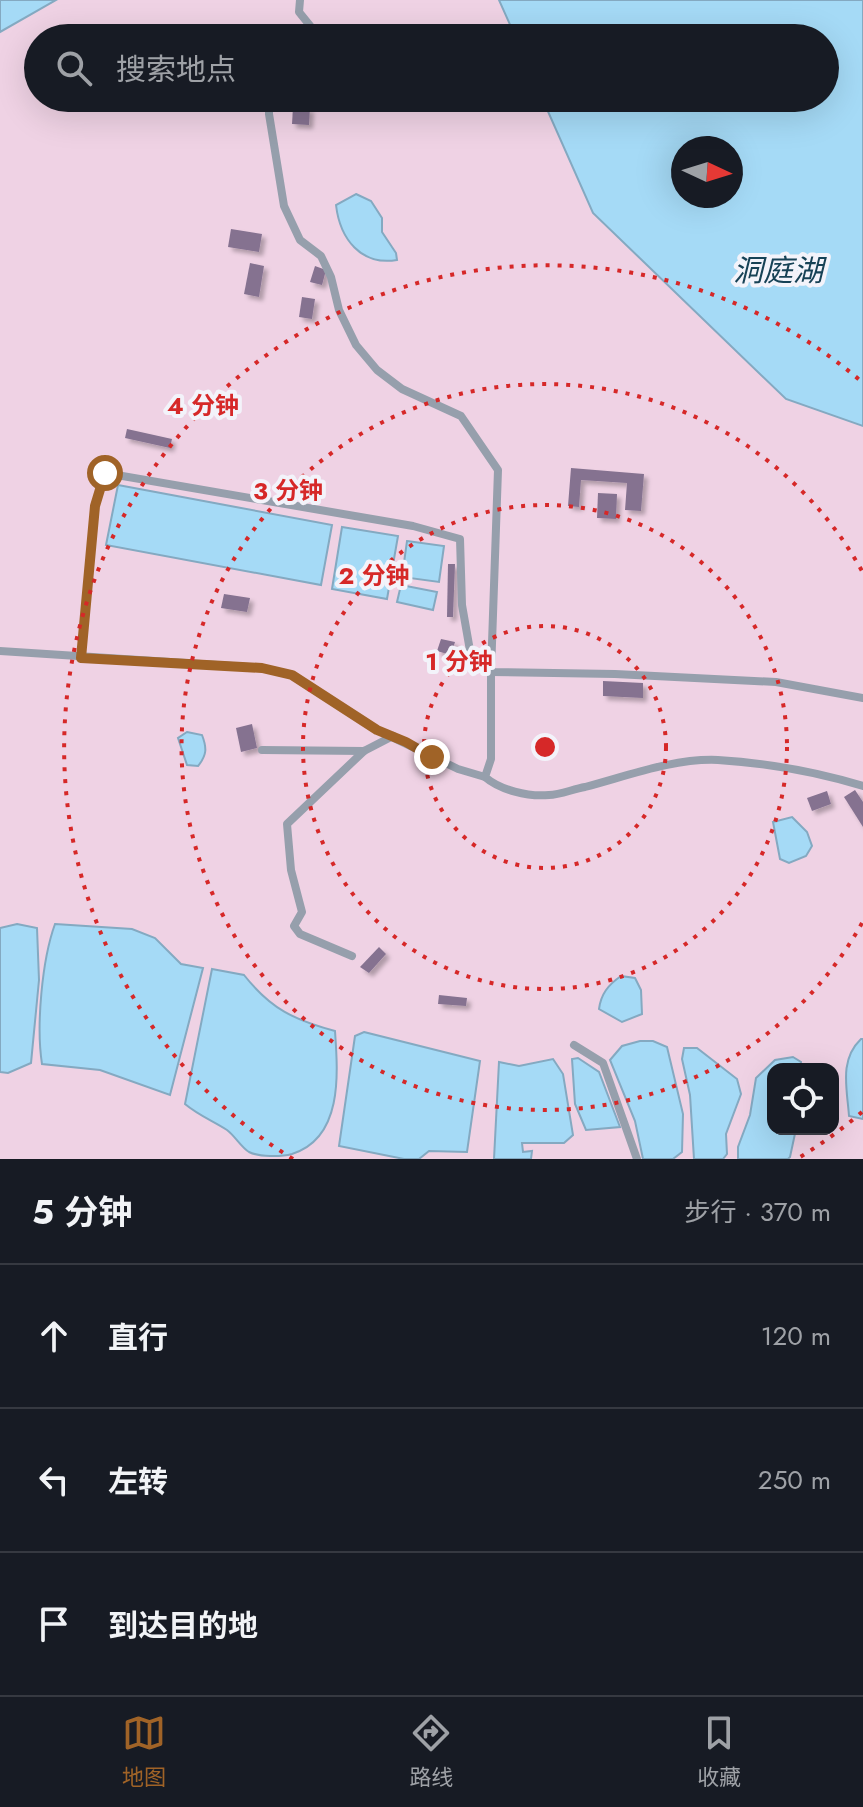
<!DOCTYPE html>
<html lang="zh">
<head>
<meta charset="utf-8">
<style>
	:root { --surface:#171b24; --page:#20242c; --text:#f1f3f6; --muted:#9ea1a6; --line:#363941; --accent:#a06327 }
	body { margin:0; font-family:Jost,"Noto Sans SC",sans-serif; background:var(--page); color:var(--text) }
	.controls { position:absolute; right:24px; bottom:24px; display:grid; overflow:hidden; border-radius:16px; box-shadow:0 8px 32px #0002 }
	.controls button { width:72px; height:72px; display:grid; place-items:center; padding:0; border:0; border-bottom:2px solid var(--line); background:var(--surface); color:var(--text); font:40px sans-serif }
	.compass { position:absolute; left:671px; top:136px; width:72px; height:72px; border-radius:50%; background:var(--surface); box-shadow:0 8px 32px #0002; rotate:94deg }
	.stop { position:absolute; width:24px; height:24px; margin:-18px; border:6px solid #a06327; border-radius:50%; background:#fff }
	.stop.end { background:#a06327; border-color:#fff; box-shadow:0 2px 8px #0008 }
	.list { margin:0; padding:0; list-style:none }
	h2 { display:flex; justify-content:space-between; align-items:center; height:104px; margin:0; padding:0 32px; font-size:34px }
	h2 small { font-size:26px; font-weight:400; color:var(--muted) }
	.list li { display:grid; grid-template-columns:52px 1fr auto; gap:24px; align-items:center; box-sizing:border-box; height:144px; padding:0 32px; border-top:2px solid var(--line) }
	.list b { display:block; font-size:30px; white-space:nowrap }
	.list em { font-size:26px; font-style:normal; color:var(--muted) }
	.icon { flex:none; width:44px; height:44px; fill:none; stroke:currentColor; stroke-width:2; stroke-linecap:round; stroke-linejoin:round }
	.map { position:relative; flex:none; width:863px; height:1159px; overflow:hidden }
	.search { position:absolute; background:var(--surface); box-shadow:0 8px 32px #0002; left:24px; right:24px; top:24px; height:88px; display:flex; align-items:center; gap:20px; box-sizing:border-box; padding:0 28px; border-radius:44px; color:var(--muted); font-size:30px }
	.sheet { height:536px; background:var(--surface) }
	nav { display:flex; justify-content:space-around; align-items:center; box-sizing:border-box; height:112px; border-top:2px solid var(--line); background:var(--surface); font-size:22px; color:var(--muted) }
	nav a { display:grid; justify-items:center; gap:4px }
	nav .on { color:var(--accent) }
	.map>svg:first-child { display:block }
</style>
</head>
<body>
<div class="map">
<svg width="863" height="1159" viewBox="0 0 863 1159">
	<defs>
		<filter id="shadow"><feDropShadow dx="4" dy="4" stdDeviation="2" flood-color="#0004"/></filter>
	</defs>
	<rect width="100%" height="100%" fill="#f3f3fa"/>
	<path fill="#efd2e4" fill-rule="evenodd" d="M0 0H863V1159H0ZM38 38H825V98H38ZM683 148H731V196H683ZM773 1069H833V1129H773Z"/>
	<g fill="#a5daf6" stroke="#84a9c1" stroke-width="2" fill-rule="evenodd">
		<polygon points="0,0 56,0 0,32"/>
		<path d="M499 0H863V426L786 399 593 213 542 98H825V38H516ZM683 148H731V196H683Z"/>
		<path d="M356 194 371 201 382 218V232L396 253 397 260C361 266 340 239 336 205Z"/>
		<polygon points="118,485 332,525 321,585 106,545"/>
		<polygon points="342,527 398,536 387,599 332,589"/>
		<polygon points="407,541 444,546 439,582 402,577"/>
		<polygon points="401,585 437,592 433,610 397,602"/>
		<path d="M187 732 202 735C207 748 207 755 198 766L187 765 178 738Z"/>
		<polygon points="792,817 807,832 812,846 806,856 789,863 780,859 773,822"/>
		<polygon points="17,924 37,928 39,980 31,1063 8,1073 0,1072 0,928"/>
		<path d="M55 924 132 929 155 938 181 964 203 968 170 1095 100 1070 42 1064C36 1026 42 960 55 924Z"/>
		<path d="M212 969 244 975C271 1009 294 1020 335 1031 338 1074 343 1138 292 1154 281 1157 259 1157 249 1152 241 1147 235 1136 227 1130 213 1121 198 1115 185 1104Z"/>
		<path d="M621 976 635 978 641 990 642 1014 622 1022 599 1009C601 994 608 985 621 976Z"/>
		<polygon points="364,1032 480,1061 467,1152 429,1151 419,1159 404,1159 339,1146 355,1036"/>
		<path d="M861 1039H863V1119L849 1116C847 1088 839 1060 861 1039Z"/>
		<polygon points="640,1041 653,1041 667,1047 683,1114 682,1152 673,1159 643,1159 635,1121 610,1060 622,1046"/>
		<polygon points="684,1048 697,1048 737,1079 741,1094 726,1134 727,1154 723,1159 694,1159 690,1095 682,1059"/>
		<polygon points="793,1057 801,1062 800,1069 773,1069 773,1129 796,1129 790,1157 788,1159 738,1159 738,1147 750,1115 756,1078 775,1060"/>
		<polygon points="578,1058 599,1072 620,1127 586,1130 575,1104 572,1059"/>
		<polygon points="553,1059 563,1074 573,1135 564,1143 522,1143 523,1152 532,1151 531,1159 494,1159 499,1062 519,1066"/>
	</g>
	<g fill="#857290" filter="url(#shadow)">
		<polygon points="293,107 310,108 309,125 292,124"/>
		<polygon points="231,229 262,234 259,252 228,247"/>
		<polygon points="250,263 264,266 259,297 244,294"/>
		<polygon points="315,266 326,270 322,285 310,282"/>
		<polygon points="302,297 315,299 312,319 299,317"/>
		<polygon points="127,429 172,439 170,448 125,438"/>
		<polygon points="571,468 644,474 641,511 625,510 627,483 581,480 579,507 568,506"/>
		<polygon points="598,493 617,494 616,519 597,518"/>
		<polygon points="448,564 455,564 453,617 447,617"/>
		<polygon points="224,594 250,598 247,612 221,608"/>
		<polygon points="441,639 455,642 451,655 437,651"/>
		<polygon points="603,681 643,683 643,698 603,696"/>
		<polygon points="252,724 257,748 241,752 236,728"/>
		<polygon points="855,790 863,802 863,827 844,797"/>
		<polygon points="827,791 831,804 812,811 807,798"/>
		<polygon points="379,947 386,954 369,973 360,967"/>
		<polygon points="439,995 467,998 466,1006 438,1004"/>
	</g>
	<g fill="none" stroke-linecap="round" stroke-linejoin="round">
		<g stroke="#969fac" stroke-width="8">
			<polyline points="300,0 299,12 320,38"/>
			<path d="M269 98V114L284 206 300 240 321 256 331 277 339 310 356 345 377 370 402 389 461 416 498 470 491 672V759L485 777C500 790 528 797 549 795 560 795 573 789 585 787 627 776 674 758 718 760 765 763 817 772 863 786"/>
			<polyline points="0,651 262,668 292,675 377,730 458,769 485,777"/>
			<polyline points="81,658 95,506 105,473 413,526 460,539 462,605 472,662 491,672 615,674 776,682 863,698"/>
			<polyline points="262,750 364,751 393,736"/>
			<polyline points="352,956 300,934 294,926 302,912 291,870 287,824 364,751"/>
			<polyline points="574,1045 603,1063 637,1159"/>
		</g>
	</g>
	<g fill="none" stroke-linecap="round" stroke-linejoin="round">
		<polyline stroke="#a06327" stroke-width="10" points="105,473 95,506 81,658 262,668 292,675 377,730 406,742 432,757"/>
	</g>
	<g fill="none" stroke="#d62828" stroke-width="4" stroke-dasharray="4 8">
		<circle cx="545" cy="747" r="121"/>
		<circle cx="545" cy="747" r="242"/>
		<path d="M862 923A363 363 0 1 1 862 571"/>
		<path d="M862 1112A483 483 0 0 1 797 1159M293 1159A483 483 0 1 1 862 382"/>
	</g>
	<g text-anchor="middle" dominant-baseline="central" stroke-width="8" stroke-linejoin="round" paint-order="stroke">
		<g font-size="30" font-style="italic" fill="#174256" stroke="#f3f3fa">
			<text x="778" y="270">洞庭湖</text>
		</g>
	</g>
	<circle cx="545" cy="747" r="12" fill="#d62828" stroke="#f3f3fa" stroke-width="4"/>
	<g font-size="24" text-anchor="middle" font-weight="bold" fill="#d62828" stroke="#f3f3fa" stroke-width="8" stroke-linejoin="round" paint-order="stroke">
		<text x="203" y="414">4 分钟</text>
		<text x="288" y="499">3 分钟</text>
		<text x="374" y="584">2 分钟</text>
		<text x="459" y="670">1 分钟</text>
	</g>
</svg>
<div class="controls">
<button><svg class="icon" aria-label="locate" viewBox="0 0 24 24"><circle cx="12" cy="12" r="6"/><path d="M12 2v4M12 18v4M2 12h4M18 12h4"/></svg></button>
</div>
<svg class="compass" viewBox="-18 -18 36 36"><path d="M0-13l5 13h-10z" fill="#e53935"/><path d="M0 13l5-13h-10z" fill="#9ea1a6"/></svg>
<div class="stop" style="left:105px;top:473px"></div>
<div class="stop end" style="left:432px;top:757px"></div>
<div class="search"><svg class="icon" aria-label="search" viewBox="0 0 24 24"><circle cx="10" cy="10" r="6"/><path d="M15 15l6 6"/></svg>搜索地点</div>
</div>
<section class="sheet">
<h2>5 分钟<small>步行 · 370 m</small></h2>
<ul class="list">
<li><svg class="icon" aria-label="ahead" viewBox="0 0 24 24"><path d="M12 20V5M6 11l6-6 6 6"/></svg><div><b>直行</b></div><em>120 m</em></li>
<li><svg class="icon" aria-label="left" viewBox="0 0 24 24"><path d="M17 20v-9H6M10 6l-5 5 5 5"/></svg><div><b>左转</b></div><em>250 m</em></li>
<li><svg class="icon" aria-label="arrive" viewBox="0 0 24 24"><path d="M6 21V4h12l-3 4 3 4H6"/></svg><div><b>到达目的地</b></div></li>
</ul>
</section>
<nav>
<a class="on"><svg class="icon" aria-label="map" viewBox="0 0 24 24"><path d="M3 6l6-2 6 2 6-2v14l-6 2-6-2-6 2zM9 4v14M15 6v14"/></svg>地图</a>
<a><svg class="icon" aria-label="directions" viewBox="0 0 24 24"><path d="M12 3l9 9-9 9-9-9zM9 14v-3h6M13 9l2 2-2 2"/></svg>路线</a>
<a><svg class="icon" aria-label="saved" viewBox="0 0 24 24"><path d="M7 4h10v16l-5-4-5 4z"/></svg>收藏</a>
</nav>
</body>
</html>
